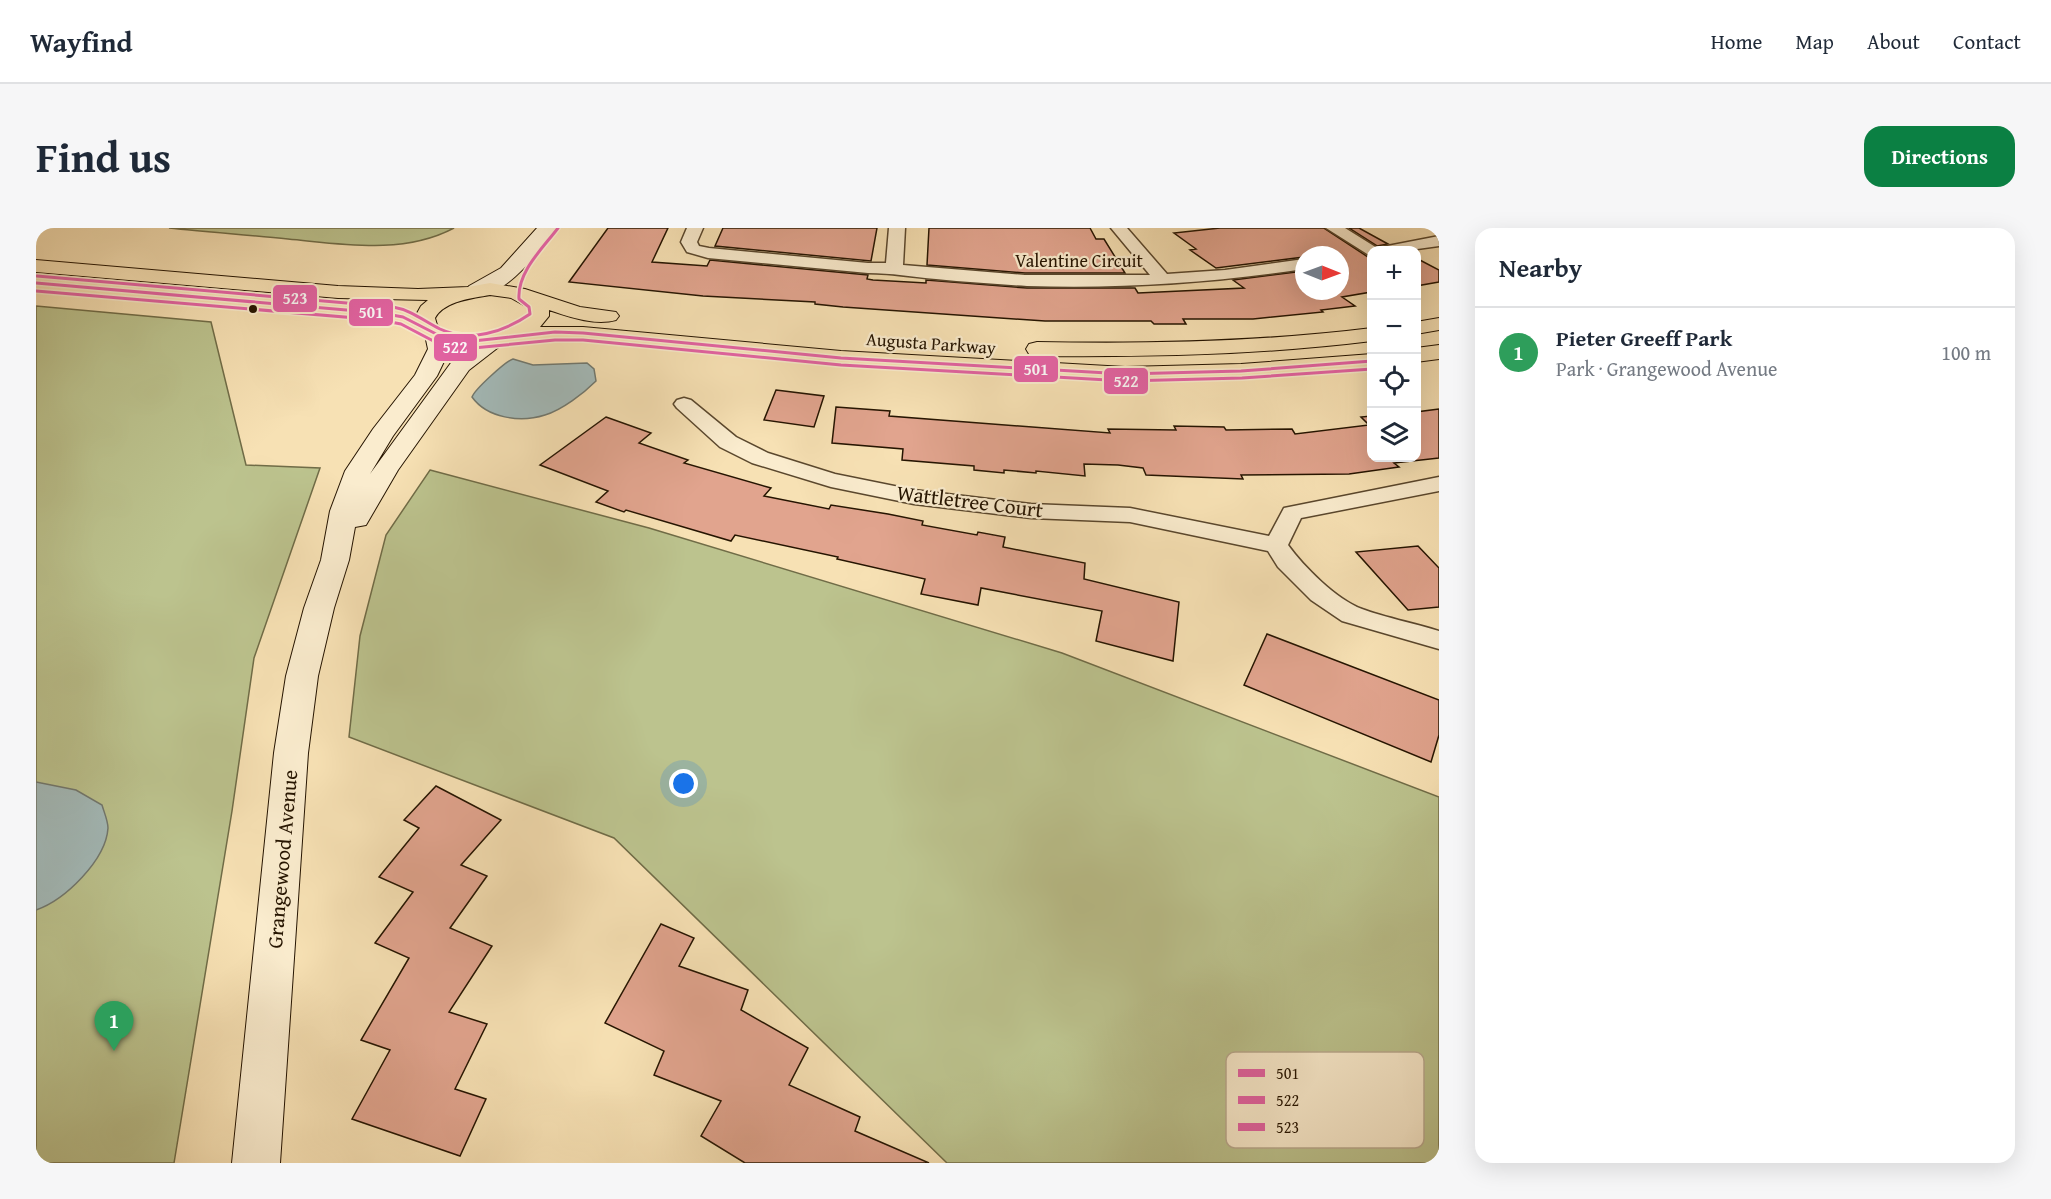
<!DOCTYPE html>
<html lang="en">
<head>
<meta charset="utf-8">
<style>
	:root { --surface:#fff; --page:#f6f6f7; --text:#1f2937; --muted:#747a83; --line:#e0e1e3; --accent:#0b8043 }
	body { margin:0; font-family:"Gentium Book Plus",serif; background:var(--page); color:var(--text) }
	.controls { position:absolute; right:18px; top:18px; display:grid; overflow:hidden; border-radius:12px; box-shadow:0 6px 24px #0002 }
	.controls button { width:54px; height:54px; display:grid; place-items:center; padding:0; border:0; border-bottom:2px solid var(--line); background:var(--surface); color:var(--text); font:30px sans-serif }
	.compass { position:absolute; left:1259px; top:18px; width:54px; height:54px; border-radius:50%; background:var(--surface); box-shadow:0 6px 24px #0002; rotate:91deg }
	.you { position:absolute; left:648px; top:556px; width:21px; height:21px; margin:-15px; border:4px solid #fff; border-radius:50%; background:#1a73e8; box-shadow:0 0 0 9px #1a73e833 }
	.badge { display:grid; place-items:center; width:39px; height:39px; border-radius:50%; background:var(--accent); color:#fff; font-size:20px; font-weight:700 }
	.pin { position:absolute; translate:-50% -50px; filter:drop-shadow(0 2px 3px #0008) }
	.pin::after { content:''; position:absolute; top:32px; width:21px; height:18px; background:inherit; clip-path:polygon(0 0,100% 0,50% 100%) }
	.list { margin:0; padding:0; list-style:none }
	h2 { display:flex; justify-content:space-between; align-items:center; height:78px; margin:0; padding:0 24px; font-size:26px }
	h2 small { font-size:20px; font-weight:400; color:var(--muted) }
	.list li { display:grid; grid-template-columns:39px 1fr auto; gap:18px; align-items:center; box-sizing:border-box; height:90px; padding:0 24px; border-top:2px solid var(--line) }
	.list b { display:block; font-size:22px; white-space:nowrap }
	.list p { margin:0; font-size:20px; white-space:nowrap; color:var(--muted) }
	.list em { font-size:20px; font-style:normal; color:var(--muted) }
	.icon { flex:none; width:33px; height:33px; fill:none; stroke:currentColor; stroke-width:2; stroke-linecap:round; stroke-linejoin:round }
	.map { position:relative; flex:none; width:1403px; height:935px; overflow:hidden; border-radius:18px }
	header { display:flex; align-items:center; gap:36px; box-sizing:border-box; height:84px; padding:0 30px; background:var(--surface); border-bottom:2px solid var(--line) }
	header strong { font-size:28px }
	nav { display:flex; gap:33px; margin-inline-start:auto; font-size:21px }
	.intro { display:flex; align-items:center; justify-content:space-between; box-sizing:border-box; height:144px; padding:0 36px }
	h1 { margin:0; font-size:42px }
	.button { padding:15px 27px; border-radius:18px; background:var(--accent); color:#fff; font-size:21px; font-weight:700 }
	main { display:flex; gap:36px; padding:0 36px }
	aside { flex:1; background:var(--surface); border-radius:18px; box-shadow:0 6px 24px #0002 }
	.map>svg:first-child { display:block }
</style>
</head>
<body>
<header>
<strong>Wayfind</strong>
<nav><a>Home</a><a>Map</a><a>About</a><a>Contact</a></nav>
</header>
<div class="intro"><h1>Find us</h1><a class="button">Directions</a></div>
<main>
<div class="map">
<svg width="1403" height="935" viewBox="0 0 1403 935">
	<rect width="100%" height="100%" fill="#f7e1b4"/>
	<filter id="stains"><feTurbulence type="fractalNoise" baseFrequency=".00333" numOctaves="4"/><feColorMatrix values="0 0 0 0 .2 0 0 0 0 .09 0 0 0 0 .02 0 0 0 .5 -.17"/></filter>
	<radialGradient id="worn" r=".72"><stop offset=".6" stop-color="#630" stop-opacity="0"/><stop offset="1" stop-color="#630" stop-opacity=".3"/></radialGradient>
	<g fill="#bcc38e" stroke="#706c47" stroke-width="1.5">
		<path d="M133 0H418C367 27 307 16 252 11 212 7 172 4 133 0Z"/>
		<polygon points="0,78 175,94 210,237 284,240 218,430 196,583 138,935 0,935"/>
		<polygon points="394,242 613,300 1026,425 1403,569 1403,935 911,935 578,610 313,509 324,408 350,307"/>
	</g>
	<g fill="#a3bab9" stroke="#71786f" stroke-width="1.5">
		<path d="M477 131 497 137 551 135 558 141 560 153C548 165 526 182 509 187 484 195 451 190 436 169 439 161 470 133 477 131Z"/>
		<path d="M0 554 40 562 66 577C68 584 72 593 72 600 70 632 29 672 0 682Z"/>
	</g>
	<g fill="#e1a48e" stroke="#251400" stroke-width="1.5">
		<polygon points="572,0 632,0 616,34 671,38 674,32 832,47 831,51 837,52 890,55 890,52 991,60 1099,60 1102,65 1208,60 1197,52 1268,43 1268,63 1304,63 1304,27 1268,27 1268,29 1180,40 1154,22 1160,21 1138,5 1184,0 1288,0 1335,31 1335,64 1306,69 1319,78 1285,82 1287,84 1217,91 1147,91 1150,96 1118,96 1115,93 1009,93 807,79 779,76 779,74 667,68 533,54"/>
		<polygon points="687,0 841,0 835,33 679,18"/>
		<polygon points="893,0 1054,0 1060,11 1068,11 1089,45 989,45 891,37"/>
		<polygon points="1313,0 1323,0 1352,16 1341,18"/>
		<polygon points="1380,30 1403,42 1403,54 1380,58"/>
		<polygon points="740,162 788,168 778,199 728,192"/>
		<polygon points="800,179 854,183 853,188 1074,205 1072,201 1140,202 1138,198 1188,199 1190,202 1256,201 1259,206 1333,197 1325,189 1335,188 1335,230 1380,230 1380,184 1403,181 1403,230 1358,235 1363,239 1313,246 1205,247 1207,251 1110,247 1107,240 1082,237 1048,236 1049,248 1000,243 1000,245 968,242 968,245 938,242 938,238 866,232 867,221 796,215"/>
		<polygon points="570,189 615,205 603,215 652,232 648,235 735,260 728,268 793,281 795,277 852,286 887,293 886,297 941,307 942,304 969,309 967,319 1049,335 1048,351 1143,374 1137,433 1060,413 1066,383 945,360 942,377 885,366 889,351 801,331 802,329 699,307 695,313 590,282 588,284 560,274 572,263 504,237"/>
		<polygon points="1382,318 1403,340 1403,379 1372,382 1320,324"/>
		<polygon points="1231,406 1403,472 1403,507 1395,534 1208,457"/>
		<polygon points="400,558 465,592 425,637 451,648 414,700 456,718 413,784 451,796 419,861 450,871 424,928 316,891 354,822 325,812 373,730 339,715 377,664 343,649 383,600 368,592"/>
		<polygon points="625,696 658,710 643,738 712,762 705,782 772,820 753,857 824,889 819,903 893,935 709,935 665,908 685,873 618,847 628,823 569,795"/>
	</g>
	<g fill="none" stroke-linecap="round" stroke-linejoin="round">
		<defs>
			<g id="street">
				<path d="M651 0H667L661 14 663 18 673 20 832 35H850L853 0H869L867 37 989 47H1114L1075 0H1091L1131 46 1189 42 1268 31V41C1176 55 1084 61 991 58 961 56 930 54 900 51 877 49 855 45 832 45L672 30 651 24 645 14Z"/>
				<polygon points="1290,0 1309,0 1341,20 1403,8 1403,18 1374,22 1336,22 1336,29"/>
				<path d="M648 170 655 172 700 209 732 225 799 246 878 262 995 276 1094 280 1233 308 1248 280 1403 249V263L1265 290 1252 317C1268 339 1300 371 1326 381 1350 390 1378 395 1403 403V421L1306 393 1275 372 1242 339 1232 323 1094 294 995 290 878 276 795 259 716 235 684 219 641 180 638 176 641 172Z"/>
			</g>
			<g id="secondary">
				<path d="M501 0H519C503 24 467 75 433 66L430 62 433 58 465 40Z"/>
				<polygon points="400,101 408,102 414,121 401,148 357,208 334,246 417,132 438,115 454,106 462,105 470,106 473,111 433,142 362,242 330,297 319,299 313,332 298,380 282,448 272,525 244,935 196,935 238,525 250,448 268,380 285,332 294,283 309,243 337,201 379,147 392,121 389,107 392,102"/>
			</g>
			<g id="primary">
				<path d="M0 32 302 58 382 61 432 59 454 55 489 61 544 79 580 84 583 88 580 92C559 98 534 89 513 82V88L504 99H547L805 123 1089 139 1205 136 1336 126V140L1205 150 1089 153 805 137 547 111 519 110 426 121 404 117 362 94 318 87 315 83 318 79C334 75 365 79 380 87L385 78 392 72 302 70 0 44ZM454 67 475 70 493 80 492 87C474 109 422 117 401 97L399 90C408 73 437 70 454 67Z"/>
				<polygon points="1403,90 1403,102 1380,106 1380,94"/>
				<path d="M1336 100V113C1224 127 1113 129 1001 128L993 126 990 121 993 116 1001 114C1113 116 1224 114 1336 100Z"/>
				<polygon points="1403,117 1403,131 1380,134 1380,120"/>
			</g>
		</defs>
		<use href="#street" stroke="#5a472d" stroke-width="3"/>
		<use href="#secondary" stroke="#251400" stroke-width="2"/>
		<use href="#primary" stroke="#251400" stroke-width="2"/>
		<use href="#street" fill="#faecce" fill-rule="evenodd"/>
		<use href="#secondary" fill="#faecce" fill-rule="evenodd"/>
		<use href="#primary" fill="#f7e1b4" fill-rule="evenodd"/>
		<defs>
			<polyline id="bus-1" points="0,55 345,85 367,89 408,110 428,114 519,104 547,105 805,130 1089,146 1205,143 1336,133"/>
			<polyline id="bus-2" points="0,63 344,92 365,96 405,117 427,121 519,112 547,112 805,137 1089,153 1206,150 1336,141"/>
			<path id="bus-3" d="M1 48 357 79C375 82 388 93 404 101 434 115 468 104 494 86L493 79 483 71C481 44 507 20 522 0"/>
		</defs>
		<use href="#bus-1" stroke="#faecce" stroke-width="6"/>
		<use href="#bus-2" stroke="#faecce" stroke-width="6"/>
		<use href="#bus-3" stroke="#faecce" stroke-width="6"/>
		<use href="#bus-1" stroke="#e463a4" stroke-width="3"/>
		<use href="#bus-2" stroke="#e463a4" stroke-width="3"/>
		<use href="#bus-3" stroke="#e463a4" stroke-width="3"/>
	</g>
	<circle fill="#251400" stroke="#faecce" stroke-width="2" cx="217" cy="81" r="5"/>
	<g text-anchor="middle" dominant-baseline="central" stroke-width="4.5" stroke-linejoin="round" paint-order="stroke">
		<g font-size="18" fill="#251400" stroke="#faecce">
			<text x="1043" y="32">Valentine Circuit</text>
			<text transform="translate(895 115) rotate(4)">Augusta Parkway</text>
		</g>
		<g font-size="21" fill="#251400" stroke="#faecce">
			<text transform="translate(934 273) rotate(7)">Wattletree Court</text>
			<text transform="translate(246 631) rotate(-85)">Grangewood Avenue</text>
		</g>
	</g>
	<rect x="1190" y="824" width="198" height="96" rx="9" fill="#faecce" stroke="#baab90" stroke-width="1.5"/>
	<rect x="1202" y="841" width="27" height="8" fill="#e463a4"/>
	<rect x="1202" y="868" width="27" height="8" fill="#e463a4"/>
	<rect x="1202" y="895" width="27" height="8" fill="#e463a4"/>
	<g font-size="16" fill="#251400">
		<text x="1240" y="851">501</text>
		<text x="1240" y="878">522</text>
		<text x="1240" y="905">523</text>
	</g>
	<g stroke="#faecce" stroke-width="2">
		<rect x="236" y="56" width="46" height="29" rx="6" fill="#e463a4"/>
		<rect x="312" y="70" width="46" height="29" rx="6" fill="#e463a4"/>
		<rect x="397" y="105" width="45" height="29" rx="6" fill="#e463a4"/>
		<rect x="977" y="127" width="46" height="28" rx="6" fill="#e463a4"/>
		<rect x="1067" y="139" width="46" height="28" rx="6" fill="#e463a4"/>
	</g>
	<g font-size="16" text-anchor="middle" font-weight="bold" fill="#fff">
		<text x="259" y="76">523</text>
		<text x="335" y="90">501</text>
		<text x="419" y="125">522</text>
		<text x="1000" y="147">501</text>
		<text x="1090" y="159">522</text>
	</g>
	<rect width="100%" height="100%" filter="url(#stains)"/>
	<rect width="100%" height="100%" fill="url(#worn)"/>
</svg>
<div class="controls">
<button>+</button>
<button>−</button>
<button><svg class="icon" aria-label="locate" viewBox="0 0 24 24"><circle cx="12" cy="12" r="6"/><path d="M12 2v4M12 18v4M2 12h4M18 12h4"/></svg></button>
<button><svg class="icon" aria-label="layers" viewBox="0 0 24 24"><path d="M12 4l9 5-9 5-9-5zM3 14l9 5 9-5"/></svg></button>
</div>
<svg class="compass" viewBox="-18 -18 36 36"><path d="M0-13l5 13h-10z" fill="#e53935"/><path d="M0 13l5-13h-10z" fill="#747a83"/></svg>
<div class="you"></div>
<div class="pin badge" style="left:78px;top:823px;background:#2e9e5b">1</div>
</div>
<aside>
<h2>Nearby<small></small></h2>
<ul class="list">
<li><span class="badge" style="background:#2e9e5b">1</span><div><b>Pieter Greeff Park</b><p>Park · Grangewood Avenue</p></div><em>100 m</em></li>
</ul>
</aside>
</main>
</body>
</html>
